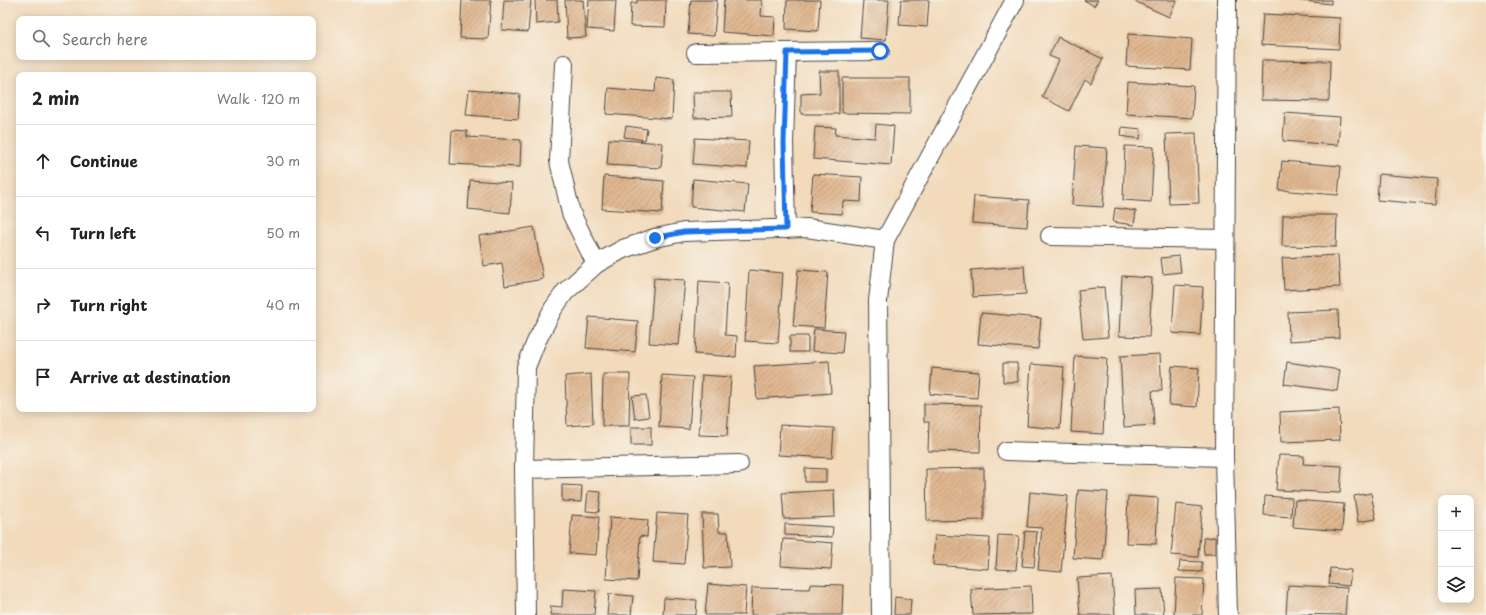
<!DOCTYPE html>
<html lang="en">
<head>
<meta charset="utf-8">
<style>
	:root { --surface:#fff; --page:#f6f6f6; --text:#222; --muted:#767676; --line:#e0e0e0 }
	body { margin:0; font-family:"Playpen Sans",sans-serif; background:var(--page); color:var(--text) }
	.controls { position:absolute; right:12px; bottom:12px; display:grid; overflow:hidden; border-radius:8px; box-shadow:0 2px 10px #0003 }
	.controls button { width:36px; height:36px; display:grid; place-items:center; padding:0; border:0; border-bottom:1px solid var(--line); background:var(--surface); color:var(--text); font:20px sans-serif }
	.stop { position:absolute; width:12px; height:12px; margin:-9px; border:3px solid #1a73e8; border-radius:50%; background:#fff }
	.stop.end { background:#1a73e8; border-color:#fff; box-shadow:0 1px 4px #0008 }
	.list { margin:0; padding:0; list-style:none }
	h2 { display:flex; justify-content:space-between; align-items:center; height:52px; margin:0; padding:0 16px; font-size:17px }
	h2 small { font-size:13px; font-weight:400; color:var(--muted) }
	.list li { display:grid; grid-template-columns:26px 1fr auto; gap:12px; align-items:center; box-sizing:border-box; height:72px; padding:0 16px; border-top:1px solid var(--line) }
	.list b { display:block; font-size:15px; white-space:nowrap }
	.list em { font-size:13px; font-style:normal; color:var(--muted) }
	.icon { flex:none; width:22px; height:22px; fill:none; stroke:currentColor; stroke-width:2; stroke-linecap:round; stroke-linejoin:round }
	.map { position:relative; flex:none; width:1486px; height:615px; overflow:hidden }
	.search { position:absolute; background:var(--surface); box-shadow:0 2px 10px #0003; left:16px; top:16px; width:300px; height:44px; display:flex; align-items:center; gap:10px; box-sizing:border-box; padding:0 14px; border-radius:8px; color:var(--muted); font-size:15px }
	.panel { position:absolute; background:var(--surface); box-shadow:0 2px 10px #0003; left:16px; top:72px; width:300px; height:340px; border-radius:8px }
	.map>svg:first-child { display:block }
</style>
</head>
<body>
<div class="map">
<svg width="1486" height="615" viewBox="0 0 1486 615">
	<defs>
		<pattern id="building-hatch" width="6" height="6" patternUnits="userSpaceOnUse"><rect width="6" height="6" fill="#e0b790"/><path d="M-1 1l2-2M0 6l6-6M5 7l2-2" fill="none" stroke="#b69576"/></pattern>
	</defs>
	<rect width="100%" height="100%" fill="#f7f3e8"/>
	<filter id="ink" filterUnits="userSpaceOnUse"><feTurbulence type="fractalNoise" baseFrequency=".025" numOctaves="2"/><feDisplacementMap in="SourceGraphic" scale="8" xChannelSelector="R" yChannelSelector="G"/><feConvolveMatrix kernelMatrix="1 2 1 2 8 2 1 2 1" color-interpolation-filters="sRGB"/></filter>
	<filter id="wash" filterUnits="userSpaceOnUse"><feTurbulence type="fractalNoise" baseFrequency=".012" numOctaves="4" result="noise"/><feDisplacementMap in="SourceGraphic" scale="16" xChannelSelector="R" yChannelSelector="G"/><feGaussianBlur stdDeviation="0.9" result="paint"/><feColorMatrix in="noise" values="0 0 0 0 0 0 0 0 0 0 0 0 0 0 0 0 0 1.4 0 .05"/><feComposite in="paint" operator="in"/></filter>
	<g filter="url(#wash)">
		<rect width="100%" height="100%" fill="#f2dabb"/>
		<g id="blocks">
			<g fill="url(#building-hatch)">
				<polygon points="462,0 491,0 488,39 460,38"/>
				<polygon points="504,0 531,0 528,32 502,30"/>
				<polygon points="535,0 557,0 558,22 536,24"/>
				<polygon points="565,0 583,0 586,37 567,38"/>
				<polygon points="589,0 616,0 614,31 587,29"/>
				<polygon points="637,0 666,0 665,27 630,26 631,3 637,3"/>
				<polygon points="691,0 717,0 714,36 688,34"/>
				<polygon points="724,0 762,0 761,16 775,17 774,36 722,32"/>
				<polygon points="787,0 820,0 818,31 786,29"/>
				<polygon points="863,0 889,0 886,40 860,38"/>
				<polygon points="901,0 929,0 927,27 899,25"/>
				<polygon points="1084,0 1098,0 1094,6"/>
				<polygon points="1132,0 1177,0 1169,17"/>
				<polygon points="1294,0 1331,0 1331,4"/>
				<polygon points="1263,14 1340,18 1339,49 1261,45"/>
				<polygon points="1128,34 1192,39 1190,70 1126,66"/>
				<polygon points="1058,37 1103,59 1091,83 1085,79 1069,111 1042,97 1059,60 1049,56"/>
				<polygon points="1262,60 1330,61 1329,101 1261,100"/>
				<polygon points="819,71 839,71 839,114 801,114 801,94 820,93"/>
				<polygon points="656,78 674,80 672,119 606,114 608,88 655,92"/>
				<polygon points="842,78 910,78 910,114 842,113"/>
				<polygon points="1128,82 1194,86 1192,118 1126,114"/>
				<polygon points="469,90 520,94 518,119 466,115"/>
				<polygon points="693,92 731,92 732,117 694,118"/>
				<polygon points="1285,113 1340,117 1338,145 1283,141"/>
				<polygon points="876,124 894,126 891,165 813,159 815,127 836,128 835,135 875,138"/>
				<polygon points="626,126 647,129 645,140 624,137"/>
				<polygon points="1122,127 1141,129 1140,139 1121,136"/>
				<polygon points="452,130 467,131 467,137 521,140 520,167 450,164"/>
				<polygon points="1196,133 1199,203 1169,204 1166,134"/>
				<polygon points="695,138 749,141 747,168 693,164"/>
				<polygon points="609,139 663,143 661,168 607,165"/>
				<polygon points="1076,146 1107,148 1103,207 1072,205"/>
				<polygon points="1125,146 1154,147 1151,202 1123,200"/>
				<polygon points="1282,161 1341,166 1338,195 1279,190"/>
				<polygon points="813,174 862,177 861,202 843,201 842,214 810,212"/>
				<polygon points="1379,174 1437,179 1435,205 1377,200"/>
				<polygon points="604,176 664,181 662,213 602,209"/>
				<polygon points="693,179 748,184 745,212 691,207"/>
				<polygon points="470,180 512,183 510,213 468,209"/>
				<polygon points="974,196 1029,200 1027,227 972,223"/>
				<polygon points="1115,208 1136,211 1134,225 1113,222"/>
				<polygon points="1283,215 1337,215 1336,247 1282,246"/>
				<polygon points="534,227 543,279 505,286 502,263 484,266 479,236"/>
				<polygon points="1338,255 1340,287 1284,290 1282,258"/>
				<polygon points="1179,256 1181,272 1163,274 1161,258"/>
				<polygon points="1024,266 1026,294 973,297 971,270"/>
				<polygon points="749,270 783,273 778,343 745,341"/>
				<polygon points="798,270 828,272 824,328 793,326"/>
				<polygon points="1122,276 1152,278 1149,337 1119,336"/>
				<polygon points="654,278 685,280 679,345 649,343"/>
				<polygon points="699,281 728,283 725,335 737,336 736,357 695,354"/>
				<polygon points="1175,285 1203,287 1200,335 1172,333"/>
				<polygon points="1104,287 1108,337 1083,339 1078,290"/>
				<polygon points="1338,310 1339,338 1289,341 1288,312"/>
				<polygon points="981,313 1041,318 1038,349 978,344"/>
				<polygon points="589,317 638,321 635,352 586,348"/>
				<polygon points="814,329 844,331 842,353 812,351"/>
				<rect x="790" y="336" width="18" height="16"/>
				<polygon points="1160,354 1162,391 1152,391 1154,425 1124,427 1120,356"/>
				<polygon points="1075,356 1107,358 1103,434 1071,432"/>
				<polygon points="829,361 831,393 757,399 754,366"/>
				<polygon points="1287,362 1340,370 1337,391 1284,384"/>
				<polygon points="1003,363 1017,363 1018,382 1003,382"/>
				<polygon points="1031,364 1064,367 1060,429 1027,426"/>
				<polygon points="1172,366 1199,368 1197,407 1169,405"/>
				<polygon points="932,368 979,372 977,398 930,394"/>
				<polygon points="591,374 593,424 567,426 565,376"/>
				<polygon points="603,374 630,374 629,426 602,426"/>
				<polygon points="662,375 693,377 689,429 659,427"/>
				<polygon points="702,375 731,377 727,436 699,435"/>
				<polygon points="646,395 649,417 635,419 632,396"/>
				<polygon points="924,404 981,405 980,452 928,451 929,422 924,422"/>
				<polygon points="1339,409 1340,440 1281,442 1280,412"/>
				<polygon points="780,425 834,428 832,458 778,455"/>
				<rect x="631" y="427" width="20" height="18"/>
				<polygon points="1279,455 1304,456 1303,464 1342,466 1340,493 1276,490"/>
				<polygon points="805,468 826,469 826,482 805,482"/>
				<polygon points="984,468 984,520 927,521 926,469"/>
				<polygon points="562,485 582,486 581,502 562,501"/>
				<polygon points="834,490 835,517 784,519 782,493"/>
				<polygon points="1078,490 1108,492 1103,560 1073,558"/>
				<polygon points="588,491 601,492 599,512 586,511"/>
				<polygon points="1030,492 1068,496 1061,572 1038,570 1042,528 1027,527"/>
				<polygon points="1371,493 1376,519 1358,522 1354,496"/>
				<polygon points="1128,496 1158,498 1156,544 1126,543"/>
				<polygon points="1265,496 1292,498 1291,517 1264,515"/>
				<polygon points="1295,500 1344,504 1342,531 1293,527"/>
				<polygon points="1176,504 1202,507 1198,557 1171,555"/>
				<polygon points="657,513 688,515 684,564 653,562"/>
				<polygon points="702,514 718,514 719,532 728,532 730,567 704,568"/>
				<polygon points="572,515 599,517 596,555 569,553"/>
				<polygon points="610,517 648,520 647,537 640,536 637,581 606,579"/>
				<polygon points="785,524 833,527 832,537 785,535"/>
				<polygon points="1025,531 1037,532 1034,567 1022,566"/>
				<polygon points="935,535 990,538 988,569 933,565"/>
				<polygon points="998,535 1019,536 1016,570 996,569"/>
				<polygon points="1215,537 1215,554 1204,554 1203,538"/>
				<polygon points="783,539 833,543 831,569 781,566"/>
				<polygon points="1180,561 1202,562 1202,572 1179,571"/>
				<polygon points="1330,568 1351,570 1349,586 1329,584"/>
				<polygon points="1112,576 1115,615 1080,615 1077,578"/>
				<polygon points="1176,578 1204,579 1202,615 1174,615"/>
				<polygon points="708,584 746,587 744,615 705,615"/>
				<polygon points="810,584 843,585 842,615 751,615 752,588 809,589"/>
				<polygon points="1288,585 1347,588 1345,615 1286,614"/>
				<polygon points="1031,586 1032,614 973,615 971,589"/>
				<polygon points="563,589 596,591 594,615 550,615 551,606 562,607"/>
				<polygon points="1162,589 1164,615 1136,615 1135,590"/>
				<polygon points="609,594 633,596 631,615 607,615"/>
				<polygon points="895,597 911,599 910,615 894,615"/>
				<polygon points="664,598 697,600 696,615 663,615"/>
			</g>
		</g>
	</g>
	<g filter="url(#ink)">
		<use href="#blocks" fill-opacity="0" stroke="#494541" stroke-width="1"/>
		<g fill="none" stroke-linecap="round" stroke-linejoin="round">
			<defs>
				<g id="minor">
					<polyline points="1227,0 1224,457 1228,615"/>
					<polyline points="696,53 880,51"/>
					<polyline points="564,64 559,161 571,213 596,264"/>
					<polyline points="786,229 784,143 787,52"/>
					<polyline points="1050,236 1224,239"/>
					<polyline points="1006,451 1224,457"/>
					<polyline points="524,469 739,464"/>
					<polyline points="526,615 524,469 526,367 536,342 553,309 565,292 596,264 623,249 655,238 684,232 807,228 885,240"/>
					<polyline points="881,615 878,301 885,240 1015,0"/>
				</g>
			</defs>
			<use href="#minor" stroke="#494541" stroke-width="20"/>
			<use href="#minor" stroke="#fff" stroke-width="18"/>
		</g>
	</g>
	<g fill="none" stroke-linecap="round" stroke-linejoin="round" filter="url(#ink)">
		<polyline stroke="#1a73e8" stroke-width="5" points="655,238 684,232 786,229 784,143 787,52 880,51"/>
	</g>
</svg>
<div class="controls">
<button>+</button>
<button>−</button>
<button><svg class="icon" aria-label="layers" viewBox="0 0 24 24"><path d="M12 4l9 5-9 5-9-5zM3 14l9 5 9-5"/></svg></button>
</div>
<div class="stop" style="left:880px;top:51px"></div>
<div class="stop end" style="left:655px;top:238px"></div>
<div class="search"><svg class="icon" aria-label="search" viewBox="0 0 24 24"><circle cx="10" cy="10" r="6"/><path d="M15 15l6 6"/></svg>Search here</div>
<section class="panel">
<h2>2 min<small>Walk · 120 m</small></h2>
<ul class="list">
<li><svg class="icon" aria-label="ahead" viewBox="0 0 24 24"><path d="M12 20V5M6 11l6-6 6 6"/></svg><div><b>Continue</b></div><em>30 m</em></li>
<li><svg class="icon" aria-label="left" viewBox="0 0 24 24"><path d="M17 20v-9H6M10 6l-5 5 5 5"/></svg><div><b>Turn left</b></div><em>50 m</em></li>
<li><svg class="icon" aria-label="right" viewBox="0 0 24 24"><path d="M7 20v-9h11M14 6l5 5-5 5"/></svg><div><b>Turn right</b></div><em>40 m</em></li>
<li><svg class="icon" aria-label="arrive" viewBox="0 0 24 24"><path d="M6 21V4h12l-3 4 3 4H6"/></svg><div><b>Arrive at destination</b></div></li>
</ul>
</section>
</div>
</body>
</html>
